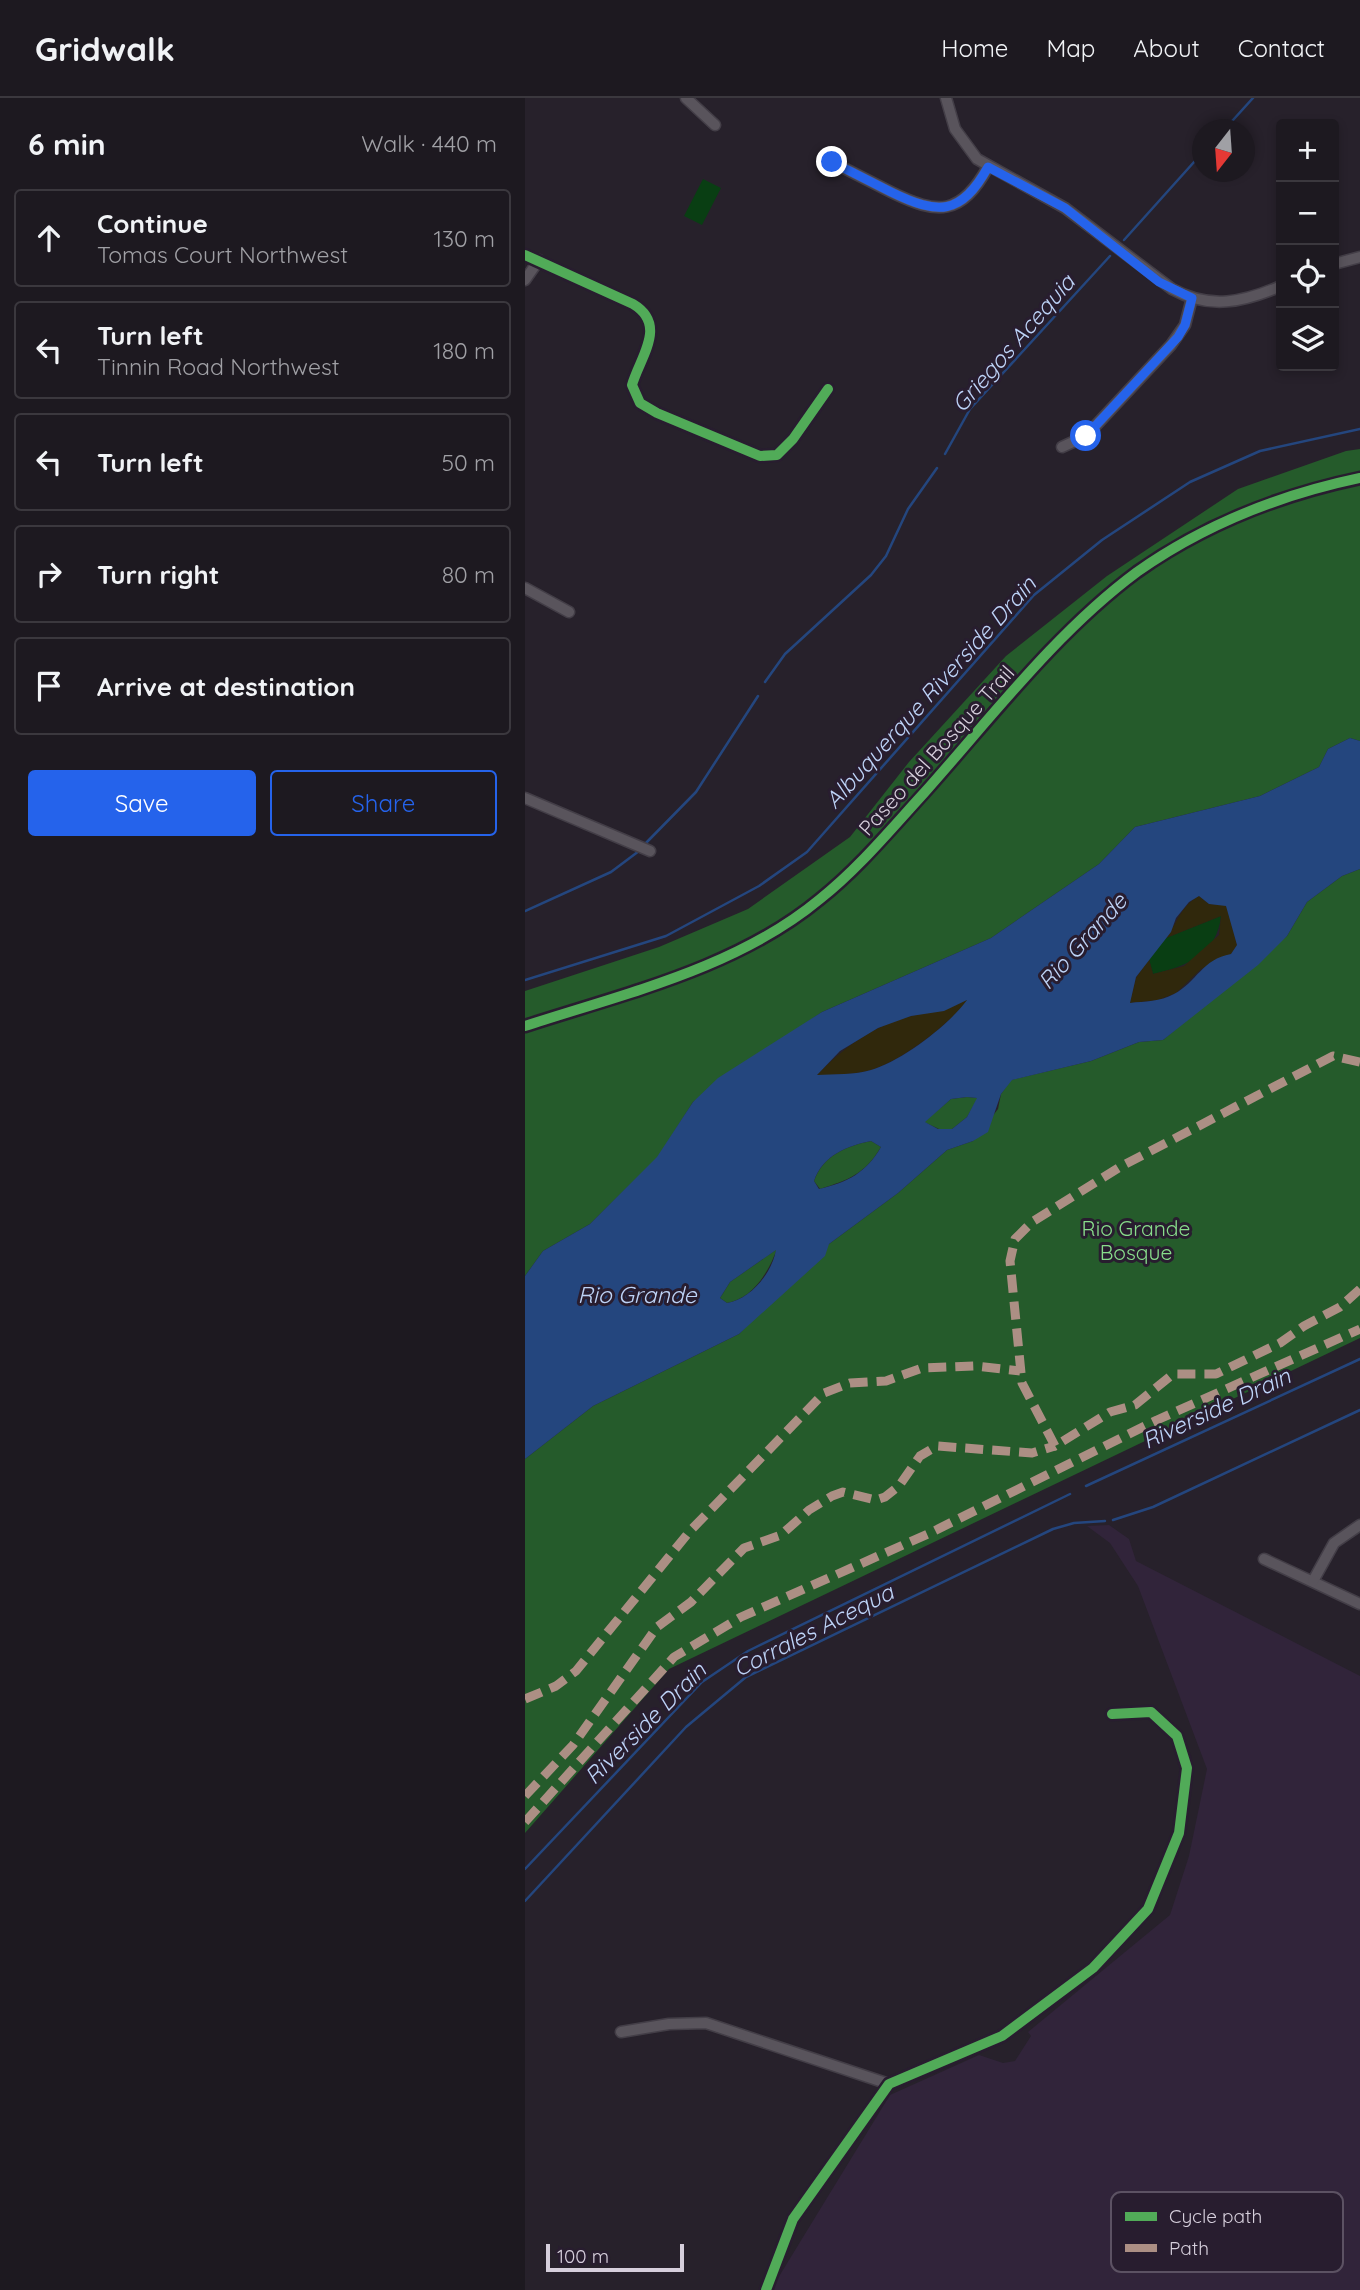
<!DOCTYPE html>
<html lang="en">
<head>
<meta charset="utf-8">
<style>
	:root { --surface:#1d1920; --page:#2a262d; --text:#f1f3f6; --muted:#a0a0a5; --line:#3b383e; --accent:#2563eb }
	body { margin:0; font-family:Quicksand,sans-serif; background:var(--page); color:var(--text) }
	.controls { position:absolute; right:21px; top:21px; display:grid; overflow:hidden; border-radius:7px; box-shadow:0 4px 10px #0003 }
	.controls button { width:63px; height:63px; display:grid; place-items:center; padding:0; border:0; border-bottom:2px solid var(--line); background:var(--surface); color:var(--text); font:35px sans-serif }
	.compass { position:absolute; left:667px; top:21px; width:63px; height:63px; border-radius:50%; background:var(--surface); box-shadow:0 4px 10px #0003; rotate:197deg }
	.scale { position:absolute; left:21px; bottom:18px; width:138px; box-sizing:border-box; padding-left:7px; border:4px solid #d6cfdc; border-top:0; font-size:19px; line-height:24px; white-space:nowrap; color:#d6cfdc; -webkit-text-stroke:5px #281d2f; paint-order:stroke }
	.stop { position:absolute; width:21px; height:21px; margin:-16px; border:5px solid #2563eb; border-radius:50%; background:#fff }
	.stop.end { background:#2563eb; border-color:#fff; box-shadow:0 2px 7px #0008 }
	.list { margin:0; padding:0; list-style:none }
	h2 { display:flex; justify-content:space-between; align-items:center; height:91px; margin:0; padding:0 28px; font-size:30px }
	h2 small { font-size:23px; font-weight:400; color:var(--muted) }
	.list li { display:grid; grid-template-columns:46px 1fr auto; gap:21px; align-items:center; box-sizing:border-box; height:98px; margin:0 14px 14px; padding:0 14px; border:2px solid var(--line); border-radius:7px }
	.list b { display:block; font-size:26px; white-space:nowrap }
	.list p { margin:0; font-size:23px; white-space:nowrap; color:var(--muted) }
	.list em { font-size:23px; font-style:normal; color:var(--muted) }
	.actions { display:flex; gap:14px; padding:21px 28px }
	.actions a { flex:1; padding:16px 0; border:2px solid var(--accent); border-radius:7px; text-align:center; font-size:24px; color:var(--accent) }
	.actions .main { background:var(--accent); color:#fff }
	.icon { flex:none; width:38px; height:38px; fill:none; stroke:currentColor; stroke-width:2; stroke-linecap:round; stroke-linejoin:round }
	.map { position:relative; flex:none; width:835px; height:2192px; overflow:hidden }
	header { display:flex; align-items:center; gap:42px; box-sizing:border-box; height:98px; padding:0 35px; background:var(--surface); border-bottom:2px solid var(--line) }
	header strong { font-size:33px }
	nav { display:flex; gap:38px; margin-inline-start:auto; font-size:24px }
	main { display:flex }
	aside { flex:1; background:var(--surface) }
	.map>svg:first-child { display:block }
</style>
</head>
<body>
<header>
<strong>Gridwalk</strong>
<nav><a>Home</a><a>Map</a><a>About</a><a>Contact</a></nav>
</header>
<main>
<aside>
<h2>6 min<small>Walk · 440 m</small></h2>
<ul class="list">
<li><svg class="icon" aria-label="ahead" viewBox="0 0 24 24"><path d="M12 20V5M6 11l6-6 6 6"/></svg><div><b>Continue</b><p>Tomas Court Northwest</p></div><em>130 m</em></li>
<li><svg class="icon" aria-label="left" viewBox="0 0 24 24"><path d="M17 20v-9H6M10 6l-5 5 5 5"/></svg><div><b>Turn left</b><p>Tinnin Road Northwest</p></div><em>180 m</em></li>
<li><svg class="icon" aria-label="left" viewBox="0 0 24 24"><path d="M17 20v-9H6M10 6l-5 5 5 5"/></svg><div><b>Turn left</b></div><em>50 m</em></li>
<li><svg class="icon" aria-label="right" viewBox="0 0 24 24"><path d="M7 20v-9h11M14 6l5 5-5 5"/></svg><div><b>Turn right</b></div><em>80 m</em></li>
<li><svg class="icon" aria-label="arrive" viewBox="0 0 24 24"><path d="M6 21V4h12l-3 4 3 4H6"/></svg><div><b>Arrive at destination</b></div></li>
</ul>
<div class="actions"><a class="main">Save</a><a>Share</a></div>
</aside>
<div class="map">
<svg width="835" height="2192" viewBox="0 0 835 2192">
	<rect width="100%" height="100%" fill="#27212b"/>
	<polygon fill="#31243a" points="584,1427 604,1441 611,1463 835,1578 835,2192 249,2192 250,2185 365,1997 454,1957 478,1965 490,1963 506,1938 503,1934 645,1817 664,1758 682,1671 613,1488 585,1445 562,1428"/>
	<g fill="#093e13">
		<polygon points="178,81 196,90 177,127 159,118"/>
		<path d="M696 818C692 856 662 868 628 876L624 861 641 840Z"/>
	</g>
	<g fill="#255b2b">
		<polygon points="835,351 835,643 825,640 803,651 794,669 735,698 610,729 574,766 466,840 297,914 168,1004 133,1059 65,1126 18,1153 0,1178 0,893 134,849 223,811 325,739 384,664 481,558 582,478 713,391 821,353"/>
		<polygon points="835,771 835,1240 144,1571 0,1735 0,1361 68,1308 214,1236 304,1146 373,1095 422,1052 448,1043 473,1011 476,996 486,982 566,963 614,944 638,942 762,838 782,804 817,778"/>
		<polygon points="442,999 453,1000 442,1019 427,1031 414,1031 399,1024 426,1001"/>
		<path d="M346 1043 356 1049C340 1076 323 1082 295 1091L289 1083C298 1057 322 1048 346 1043Z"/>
		<path d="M252 1151C243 1175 228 1200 202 1205L195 1200 205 1184Z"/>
	</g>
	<g fill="#30280c">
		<path d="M674 798 684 806 701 807 712 847 706 856 676 871 651 895 633 902 605 905 611 880 624 861 628 876 659 868 694 837 696 818 641 840C653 824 655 809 674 798Z"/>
		<path d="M444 901C424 926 378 962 346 972 330 977 308 976 291 978 318 950 349 927 387 918 408 913 424 910 444 901Z"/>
	</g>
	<path fill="#24467e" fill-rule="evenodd" d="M825 640 835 643V771L817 778 782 804 762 838 733 867 638 942 614 944 566 963 487 982 476 996 463 1034 448 1043 422 1052 373 1095 304 1146 300 1158 214 1236 68 1308 0 1361V1178L18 1153 65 1126 132 1059 168 1004 193 980 297 914 466 840 574 766 610 729 735 698 794 669 803 651ZM674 798 684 806 701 808 712 847 706 856C677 861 672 884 649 896 635 904 620 903 605 905L611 879 646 834 651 820 664 804ZM442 902C424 927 377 963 346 972 331 977 308 976 292 977L315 953 353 930 386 918 419 913ZM442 999 452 1000 442 1019 427 1031H413L400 1024 426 1001ZM346 1043 356 1049C341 1075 323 1084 294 1091L289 1083C298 1057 322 1048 346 1043ZM251 1152C247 1175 226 1201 202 1205L195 1200 205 1184Z"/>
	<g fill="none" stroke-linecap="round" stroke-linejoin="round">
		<g stroke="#24467e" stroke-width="2.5">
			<polyline points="699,32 728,0"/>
			<polyline points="599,142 678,54"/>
			<polyline points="420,356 445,311 585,158"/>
			<polyline points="240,584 260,556 346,477 361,458 383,411 412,370"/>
			<polyline points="118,748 171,694 233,598"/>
			<polyline points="0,813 86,774 114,753"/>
			<polyline points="0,882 141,838 234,788 282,754 509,497 577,442 665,384 735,353 835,331"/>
			<polyline points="561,1388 835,1261"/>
			<polyline points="588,1422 628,1409 835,1312"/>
			<polyline points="0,1771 177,1584 223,1553 545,1396"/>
			<polyline points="0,1803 161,1629 221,1579 528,1431 549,1425 580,1423"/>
		</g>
		<defs>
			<g id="minor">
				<polyline points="161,0 190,27"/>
				<path d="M421 0 430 31 452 61 540 110 647 191C685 212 719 204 756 188"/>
				<path d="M307 64C327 74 346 84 366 94 413 117 436 118 463 69"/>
				<path d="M0 157 108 206C143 227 115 259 107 287L115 305 132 315 235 358 252 357 268 341 303 291"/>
				<polyline points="809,166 835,159"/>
				<polyline points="0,182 14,162"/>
				<polyline points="537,349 561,338 646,247 660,227 667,200"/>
				<polyline points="0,490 44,514"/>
				<polyline points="0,700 125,753"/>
				<polyline points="739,1461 835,1506"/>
				<polyline points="788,1483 809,1445 835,1427"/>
				<polyline points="96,1934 144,1926 181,1925 364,1986"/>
				<polyline points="241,2192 268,2121 364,1986 477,1938 568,1870 623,1811 654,1735 662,1670 652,1638 626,1614 587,1616"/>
			</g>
		</defs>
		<use href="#minor" stroke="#433e47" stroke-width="13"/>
		<use href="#minor" stroke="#59545c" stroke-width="10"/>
		<g stroke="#ac8f84" stroke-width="9" stroke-dasharray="18 9" stroke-linecap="butt">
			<polyline points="835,964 808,958 595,1069 507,1124 490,1141 485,1163 497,1285 530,1348 585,1314 610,1307 648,1276 691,1276 755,1245 779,1228 815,1209 835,1191"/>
			<polyline points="0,1601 31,1588 51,1573 165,1433 299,1295 325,1285 361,1283 397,1270 450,1268 495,1273"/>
			<polyline points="0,1698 48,1647 132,1529 166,1504 219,1450 256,1437 284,1412 307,1398 318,1394 351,1402 360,1399 374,1388 395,1358 412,1348 507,1355 530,1348"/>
			<polyline points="0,1724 149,1559 216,1519 405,1435 632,1322 835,1231"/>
		</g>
		<defs>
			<g id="cycleway">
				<path d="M0 157 108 206C143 227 115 259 107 287L115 305 132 315 235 358 252 357 268 341 303 291"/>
				<path d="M0 928C101 895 212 870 295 801 334 770 366 731 399 695 466 620 531 534 612 474 680 426 754 397 835 380"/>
				<polyline points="241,2192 268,2121 364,1986 477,1938 568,1870 623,1811 654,1735 662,1670 652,1638 626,1614 587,1616"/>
			</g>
		</defs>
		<use href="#cycleway" stroke="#281d2f" stroke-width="15"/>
		<use href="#cycleway" stroke="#51ab58" stroke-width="10"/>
	</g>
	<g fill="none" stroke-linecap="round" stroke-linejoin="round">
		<path stroke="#2563eb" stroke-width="9" d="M307 64C327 74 346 84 366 94 413 117 436 118 463 69L540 110 634 184 667 200 660 227 653 239 561 338"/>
	</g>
	<g text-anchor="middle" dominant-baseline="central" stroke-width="6" stroke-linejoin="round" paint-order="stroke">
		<g font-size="21" fill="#d6cfdc" stroke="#281d2f">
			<text transform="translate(411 652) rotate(-48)">Paseo del Bosque Trail</text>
		</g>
		<g font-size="21" fill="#88dd8b" stroke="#281d2f">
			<text x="611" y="1130">Rio Grande<tspan x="611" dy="24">Bosque</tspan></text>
		</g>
		<g font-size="23" font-style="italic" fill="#bdd3f7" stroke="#281d2f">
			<text transform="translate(488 245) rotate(-49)">Griegos Acequia</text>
			<text transform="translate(405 594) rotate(-48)">Albuquerque Riverside Drain</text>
			<text transform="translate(557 843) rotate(-48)">Rio Grande</text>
			<text x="112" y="1196">Rio Grande</text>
			<text transform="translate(691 1310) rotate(-25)">Riverside Drain</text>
			<text transform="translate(288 1532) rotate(-27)">Corrales Acequa</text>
			<text transform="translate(120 1625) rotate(-45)">Riverside Drain</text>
		</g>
	</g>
	<rect x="586" y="2094" width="232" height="80" rx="10" fill="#281d2f" stroke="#5c5263" stroke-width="2"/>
	<rect x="600" y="2114" width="32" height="9" fill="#51ab58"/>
	<rect x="600" y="2146" width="32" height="8" fill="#ac8f84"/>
	<g font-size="19" fill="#d6cfdc">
		<text x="644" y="2125">Cycle path</text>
		<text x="644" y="2157">Path</text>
	</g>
</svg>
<div class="controls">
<button>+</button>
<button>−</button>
<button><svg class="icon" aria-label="locate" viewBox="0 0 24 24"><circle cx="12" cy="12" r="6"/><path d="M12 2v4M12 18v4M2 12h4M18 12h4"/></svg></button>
<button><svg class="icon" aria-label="layers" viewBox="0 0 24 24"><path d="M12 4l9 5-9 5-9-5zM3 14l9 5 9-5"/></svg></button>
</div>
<svg class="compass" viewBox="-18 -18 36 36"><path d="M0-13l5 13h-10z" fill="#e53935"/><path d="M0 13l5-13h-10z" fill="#a0a0a5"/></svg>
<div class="scale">100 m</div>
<div class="stop" style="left:561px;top:338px"></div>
<div class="stop end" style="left:307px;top:64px"></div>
</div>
</main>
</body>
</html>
